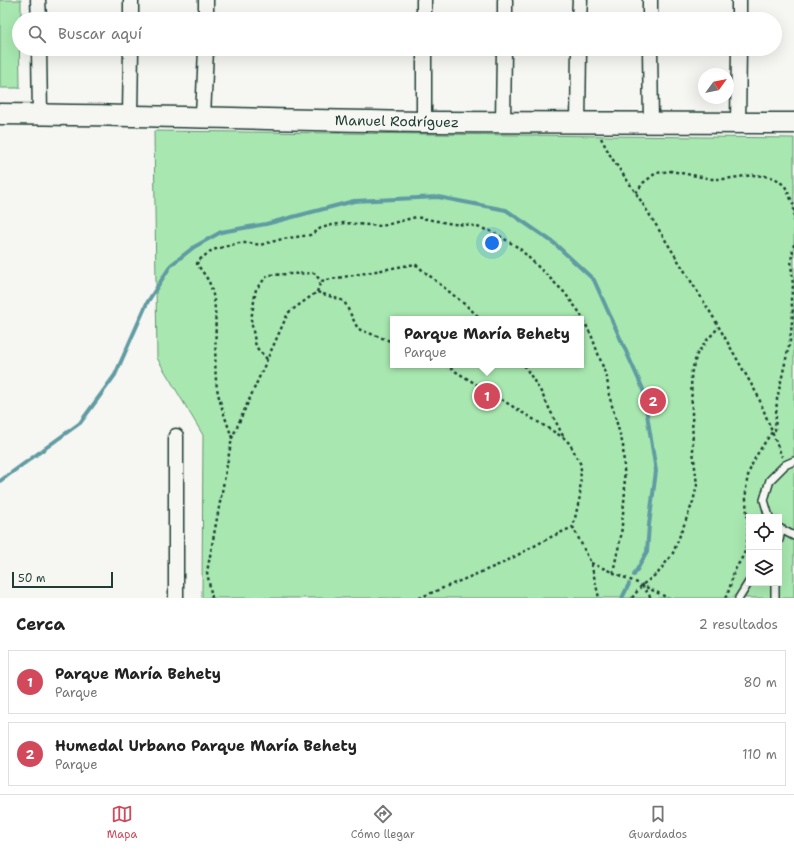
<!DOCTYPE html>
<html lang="es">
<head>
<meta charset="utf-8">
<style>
	:root { --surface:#fff; --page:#f6f6f6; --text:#222; --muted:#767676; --line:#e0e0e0; --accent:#d1495b }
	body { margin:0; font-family:"Shantell Sans",sans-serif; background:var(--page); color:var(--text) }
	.controls { position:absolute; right:12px; bottom:12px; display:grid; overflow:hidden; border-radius:0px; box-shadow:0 4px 16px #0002 }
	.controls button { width:36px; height:36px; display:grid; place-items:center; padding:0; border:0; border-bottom:1px solid var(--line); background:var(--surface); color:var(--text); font:20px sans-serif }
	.compass { position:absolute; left:698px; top:68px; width:36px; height:36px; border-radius:50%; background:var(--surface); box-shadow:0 4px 16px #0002; rotate:57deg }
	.scale { position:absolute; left:12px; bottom:10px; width:101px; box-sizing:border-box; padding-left:4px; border:2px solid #1f3d34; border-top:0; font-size:11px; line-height:14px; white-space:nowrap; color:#1f3d34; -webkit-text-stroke:3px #f6f6f2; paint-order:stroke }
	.you { position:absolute; left:492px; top:243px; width:14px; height:14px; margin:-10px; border:3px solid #fff; border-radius:50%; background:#1a73e8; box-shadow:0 0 0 6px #1a73e833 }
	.badge { display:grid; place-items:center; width:26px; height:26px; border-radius:50%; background:var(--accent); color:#fff; font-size:13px; font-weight:700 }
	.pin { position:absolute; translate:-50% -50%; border:2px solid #fff; box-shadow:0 1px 4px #0006 }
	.popup { position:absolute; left:390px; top:316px; width:194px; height:52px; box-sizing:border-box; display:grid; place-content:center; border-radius:0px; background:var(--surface); filter:drop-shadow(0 1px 3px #0005); font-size:13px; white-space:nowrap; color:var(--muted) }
	.popup b { font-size:15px; color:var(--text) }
	.popup::after { content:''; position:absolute; left:50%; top:100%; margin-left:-8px; border:8px solid transparent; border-top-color:var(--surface) }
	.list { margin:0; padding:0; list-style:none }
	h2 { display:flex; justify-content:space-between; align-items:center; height:52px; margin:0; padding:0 16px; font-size:17px }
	h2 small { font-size:13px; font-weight:400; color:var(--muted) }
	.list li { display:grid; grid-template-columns:26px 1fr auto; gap:12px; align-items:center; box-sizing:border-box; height:64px; margin:0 8px 8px; padding:0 8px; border:1px solid var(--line); border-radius:0px }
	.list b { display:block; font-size:15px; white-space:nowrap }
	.list p { margin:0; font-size:13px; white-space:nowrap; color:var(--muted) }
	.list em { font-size:13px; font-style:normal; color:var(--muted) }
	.icon { flex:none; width:22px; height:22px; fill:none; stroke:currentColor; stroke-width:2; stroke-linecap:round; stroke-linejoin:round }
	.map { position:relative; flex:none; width:794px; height:598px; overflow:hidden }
	.search { position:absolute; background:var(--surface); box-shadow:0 4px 16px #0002; left:12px; right:12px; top:12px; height:44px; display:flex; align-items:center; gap:10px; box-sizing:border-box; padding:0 14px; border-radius:22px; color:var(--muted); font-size:15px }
	.sheet { height:196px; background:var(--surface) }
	nav { display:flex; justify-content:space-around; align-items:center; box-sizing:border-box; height:56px; border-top:1px solid var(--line); background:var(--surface); font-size:11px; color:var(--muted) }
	nav a { display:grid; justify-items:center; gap:2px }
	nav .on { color:var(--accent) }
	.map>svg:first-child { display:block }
</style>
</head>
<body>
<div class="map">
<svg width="794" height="598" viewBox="0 0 794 598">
	<rect width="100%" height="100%" fill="#f6f6f2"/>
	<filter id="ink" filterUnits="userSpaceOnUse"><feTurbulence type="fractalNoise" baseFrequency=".025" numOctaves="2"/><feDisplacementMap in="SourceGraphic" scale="8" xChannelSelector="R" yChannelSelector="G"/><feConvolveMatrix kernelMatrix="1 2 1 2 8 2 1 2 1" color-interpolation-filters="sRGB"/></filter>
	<g filter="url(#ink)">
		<g fill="#a8e8b0" stroke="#649272" fill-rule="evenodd">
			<polygon points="0,0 21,0 21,19 19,19 20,88 0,88"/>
			<path d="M154 131 794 138V598H202L203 435 157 358ZM393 319H581V365H393ZM749 517H779V583H749Z"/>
		</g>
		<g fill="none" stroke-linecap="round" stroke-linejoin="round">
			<g stroke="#619ba2" stroke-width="4">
				<polyline points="0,481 80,423 115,375 147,303 171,265 194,247 221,232 266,224 354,201 438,197 506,210 554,243 594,280 643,389 656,471 649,525 647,552 634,575"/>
				<polyline points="622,598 629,584"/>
			</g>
			<defs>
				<g id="lane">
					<polyline points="769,517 764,500 770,480 785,465 794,461"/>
					<polyline points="779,528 794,536"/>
					<polyline points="779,540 781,530"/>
					<polyline points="739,598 749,582"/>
					<polyline points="775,598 775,583"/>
				</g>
				<g id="street">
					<polyline points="38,0 39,19"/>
					<polyline points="206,0 206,19"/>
					<polyline points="650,0 650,19"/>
					<polyline points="131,19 131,0"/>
					<polyline points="424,19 424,0"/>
					<polyline points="505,19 505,0"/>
					<polyline points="579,19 580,0"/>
					<polyline points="739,19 739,0"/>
					<polyline points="39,49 40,114"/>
					<polyline points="650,49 651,122"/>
					<polyline points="130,116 131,49"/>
					<polyline points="203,117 206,49"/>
					<polyline points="424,122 424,49"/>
					<polyline points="503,122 504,49"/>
					<polyline points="578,123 579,49"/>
					<polyline points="738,123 739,49"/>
					<polyline points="176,436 176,598"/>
				</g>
				<path id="secondary" d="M0 114C141 115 282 120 423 122 547 123 670 122 794 123"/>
			</defs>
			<use href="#lane" stroke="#1f3d34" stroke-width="10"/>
			<use href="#street" stroke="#1f3d34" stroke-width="17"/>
			<use href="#secondary" stroke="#1f3d34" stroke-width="23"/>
			<g stroke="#1f3d34" stroke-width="2.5" stroke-dasharray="3 3" stroke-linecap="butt">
				<polyline points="601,138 611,157 636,193 712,315 758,396 782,457"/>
				<polyline points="636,193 643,183 656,173 671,171 712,179 724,179 753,175 765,176 775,178 785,186 794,206 794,227"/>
				<polyline points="317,292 321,281 415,264 468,307 481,319"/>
				<polyline points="267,359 256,347 251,320 256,289 268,275 314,273 321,281"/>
				<polyline points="445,365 564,438 570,444 581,465 580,496 573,527 591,563 599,598"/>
				<polyline points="524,365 541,392 564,438"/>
				<path d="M232 438C227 422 220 405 217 388 212 358 221 308 209 282 206 276 201 270 197 264L198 261 212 250 239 243H250L260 245 282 239 310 235 321 228 332 225 344 223 382 226 416 217 453 224 471 225 493 232 519 248 564 292 580 313 592 337 607 378 609 395 623 445 625 491 621 536 613 572"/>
				<polyline points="591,563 642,585 668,598"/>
				<polyline points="642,585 651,598"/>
				<polyline points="212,598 207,572 232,438 288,313 317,292 344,301 358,329 393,342"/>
				<polyline points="419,598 503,563 549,538 573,527"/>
				<polyline points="632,598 642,585 658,573 673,553 693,502 697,485 693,450 691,374 697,354 707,340 719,327"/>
				<path d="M725 598C730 591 731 581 734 572 737 565 743 558 745 551 752 528 743 504 747 481 750 462 762 447 772 432L775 430 777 399 790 341 793 313 791 299 793 286 791 261 794 244"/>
			</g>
			<use href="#lane" stroke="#f6f6f2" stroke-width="7"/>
			<use href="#street" stroke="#f6f6f2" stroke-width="14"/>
			<use href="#secondary" stroke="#f6f6f2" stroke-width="20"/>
		</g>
	</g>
	<g text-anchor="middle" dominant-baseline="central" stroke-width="3" stroke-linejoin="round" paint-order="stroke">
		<g font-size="14" fill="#1f3d34" stroke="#f6f6f2">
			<text transform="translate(397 121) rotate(1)">Manuel Rodríguez</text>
		</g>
	</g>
</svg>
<div class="controls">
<button><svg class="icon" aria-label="locate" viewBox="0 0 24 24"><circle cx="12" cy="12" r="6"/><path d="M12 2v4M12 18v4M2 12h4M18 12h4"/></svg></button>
<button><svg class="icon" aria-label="layers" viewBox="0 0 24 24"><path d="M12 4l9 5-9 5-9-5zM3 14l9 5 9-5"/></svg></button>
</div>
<svg class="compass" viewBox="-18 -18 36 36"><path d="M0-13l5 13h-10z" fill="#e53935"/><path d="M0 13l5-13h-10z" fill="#767676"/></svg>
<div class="scale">50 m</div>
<div class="you"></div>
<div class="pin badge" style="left:487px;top:396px">1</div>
<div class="popup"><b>Parque María Behety</b>Parque</div>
<div class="pin badge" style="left:653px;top:401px">2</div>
<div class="search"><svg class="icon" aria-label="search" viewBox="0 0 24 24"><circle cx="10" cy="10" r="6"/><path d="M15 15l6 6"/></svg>Buscar aquí</div>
</div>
<section class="sheet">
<h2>Cerca<small>2 resultados</small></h2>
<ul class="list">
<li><span class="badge">1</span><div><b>Parque María Behety</b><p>Parque</p></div><em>80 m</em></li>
<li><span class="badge">2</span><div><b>Humedal Urbano Parque María Behety</b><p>Parque</p></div><em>110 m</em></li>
</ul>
</section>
<nav>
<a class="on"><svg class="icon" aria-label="map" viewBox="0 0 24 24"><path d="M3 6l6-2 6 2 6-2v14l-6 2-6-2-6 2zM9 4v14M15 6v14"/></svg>Mapa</a>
<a><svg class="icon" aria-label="directions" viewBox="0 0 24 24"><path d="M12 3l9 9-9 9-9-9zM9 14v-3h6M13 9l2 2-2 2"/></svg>Cómo llegar</a>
<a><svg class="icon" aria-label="saved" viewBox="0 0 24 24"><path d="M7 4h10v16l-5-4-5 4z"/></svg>Guardados</a>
</nav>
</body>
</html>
